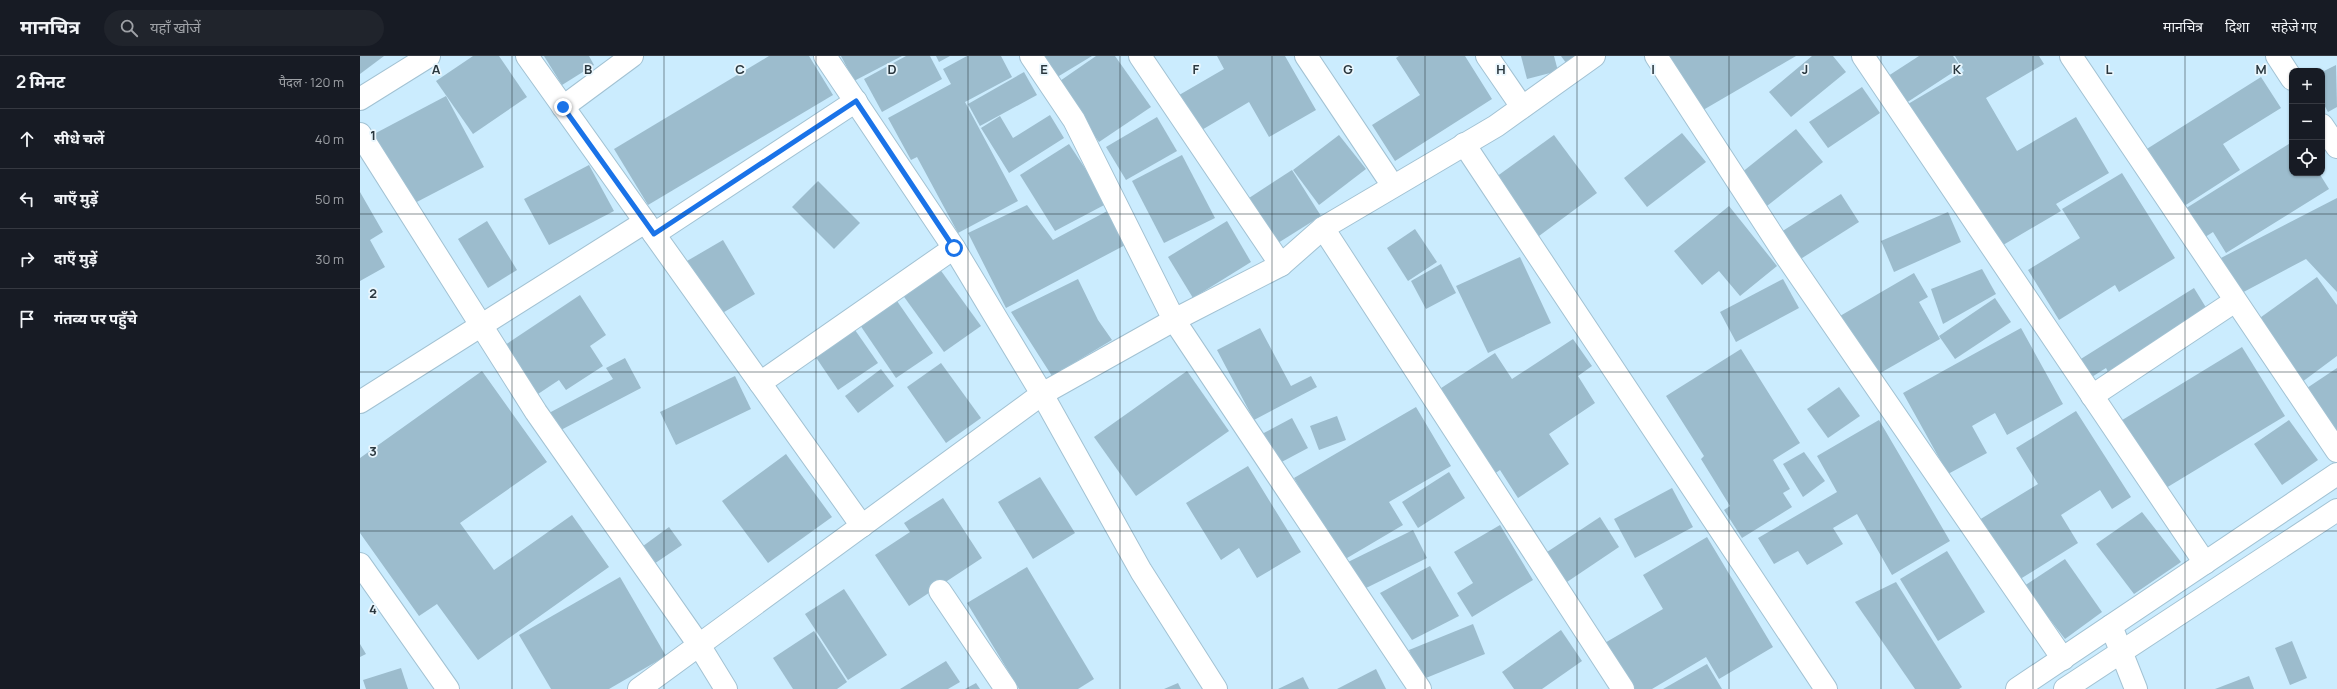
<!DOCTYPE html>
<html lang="hi">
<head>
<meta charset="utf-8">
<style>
	:root { --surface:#171b24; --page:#20242c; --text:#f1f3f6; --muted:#9ea1a6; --line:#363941 }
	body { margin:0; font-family:Manrope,"Noto Sans Devanagari",sans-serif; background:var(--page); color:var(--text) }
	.controls { position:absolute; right:12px; top:12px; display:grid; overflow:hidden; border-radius:8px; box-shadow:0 1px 3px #0004 }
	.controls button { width:36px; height:36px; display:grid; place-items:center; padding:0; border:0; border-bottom:1px solid var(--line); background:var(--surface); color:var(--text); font:20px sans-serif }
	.stop { position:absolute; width:12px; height:12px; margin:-9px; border:3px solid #1a73e8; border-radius:50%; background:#fff }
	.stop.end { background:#1a73e8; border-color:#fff; box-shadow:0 1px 4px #0008 }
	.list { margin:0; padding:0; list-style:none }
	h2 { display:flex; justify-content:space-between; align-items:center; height:52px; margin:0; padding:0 16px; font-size:17px }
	h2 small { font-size:13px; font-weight:400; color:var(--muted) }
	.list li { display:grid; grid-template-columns:26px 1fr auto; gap:12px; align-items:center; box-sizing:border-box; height:60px; padding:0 16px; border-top:1px solid var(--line) }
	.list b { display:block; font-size:15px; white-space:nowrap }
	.list em { font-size:13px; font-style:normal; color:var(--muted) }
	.icon { flex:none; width:22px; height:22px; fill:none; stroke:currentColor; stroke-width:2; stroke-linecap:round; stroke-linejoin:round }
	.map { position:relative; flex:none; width:1977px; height:633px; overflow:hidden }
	header { display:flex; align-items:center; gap:24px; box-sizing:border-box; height:56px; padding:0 20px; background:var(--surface); border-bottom:1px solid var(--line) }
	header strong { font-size:19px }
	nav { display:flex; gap:22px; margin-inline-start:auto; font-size:14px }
	.search { width:280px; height:36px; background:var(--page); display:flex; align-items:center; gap:10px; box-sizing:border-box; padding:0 14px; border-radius:22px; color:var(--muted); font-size:15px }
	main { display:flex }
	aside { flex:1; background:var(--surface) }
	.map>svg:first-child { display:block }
</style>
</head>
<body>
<header>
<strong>मानचित्र</strong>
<div class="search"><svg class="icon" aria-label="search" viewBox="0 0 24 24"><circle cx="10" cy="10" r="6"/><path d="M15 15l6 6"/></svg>यहाँ खोजें</div>
<nav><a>मानचित्र</a><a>दिशा</a><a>सहेजे गए</a></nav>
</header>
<main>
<aside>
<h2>2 मिनट<small>पैदल · 120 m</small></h2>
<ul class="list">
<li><svg class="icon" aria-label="ahead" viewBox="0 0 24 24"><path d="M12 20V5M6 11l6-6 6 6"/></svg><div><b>सीधे चलें</b></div><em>40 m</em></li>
<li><svg class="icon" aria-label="left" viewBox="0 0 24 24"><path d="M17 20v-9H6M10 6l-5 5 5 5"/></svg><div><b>बाएँ मुड़ें</b></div><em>50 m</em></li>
<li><svg class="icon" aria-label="right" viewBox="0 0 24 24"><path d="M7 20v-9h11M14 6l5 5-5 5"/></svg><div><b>दाएँ मुड़ें</b></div><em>30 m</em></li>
<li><svg class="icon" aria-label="arrive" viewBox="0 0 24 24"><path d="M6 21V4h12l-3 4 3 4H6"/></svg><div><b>गंतव्य पर पहुँचे</b></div></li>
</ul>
</aside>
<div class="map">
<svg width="1977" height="633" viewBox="0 0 1977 633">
	<rect width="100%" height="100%" fill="#cbecfe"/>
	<g fill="#9cbccd">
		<polygon points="0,0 24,0 0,18"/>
		<polygon points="113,0 139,0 167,41 113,78 76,25"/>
		<polygon points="184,0 229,0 234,9 202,29"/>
		<polygon points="409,0 449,0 473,39 288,149 254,93"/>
		<polygon points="481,0 542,0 494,25"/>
		<polygon points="546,0 570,0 582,23 522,56 504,23"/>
		<polygon points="576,0 590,0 579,6"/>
		<polygon points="607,0 641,0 652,21 605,46 658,145 598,177 557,101 551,104 528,62 591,28 583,13"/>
		<polygon points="681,0 732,0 694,23"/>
		<polygon points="736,0 755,0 791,51 739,86 697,27"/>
		<polygon points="857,0 925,0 956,54 909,81 889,46 835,78 814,42 864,13"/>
		<polygon points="1039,0 1105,0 1132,43 1035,105 1012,69 1060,39 1036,2"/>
		<polygon points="1161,0 1194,0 1198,15 1167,23"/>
		<polygon points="1201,0 1224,0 1209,11"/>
		<polygon points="1304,0 1436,0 1338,57"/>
		<polygon points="1452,0 1473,0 1486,16 1431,61 1409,36"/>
		<polygon points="1559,0 1593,0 1601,11 1543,49 1525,22"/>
		<polygon points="1595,0 1679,0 1684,8 1626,42 1657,95 1716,61 1749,117 1696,148 1701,155 1638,192 1577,90 1574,92 1548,48 1604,15"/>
		<polygon points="1976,9 1977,51 1968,56 1962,45 1962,16"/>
		<polygon points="664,16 677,39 620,70 608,48"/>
		<polygon points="1901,21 1921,52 1863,88 1880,114 1818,154 1782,96"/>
		<polygon points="1502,31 1520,57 1468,92 1449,66"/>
		<polygon points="86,40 124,111 51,149 14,78"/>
		<polygon points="690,59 704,82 649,117 621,72 640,60 653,82"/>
		<polygon points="797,61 817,95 766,124 746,91"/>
		<polygon points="1436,73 1463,106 1407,150 1381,117"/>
		<polygon points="1322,77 1346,106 1287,151 1264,122"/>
		<polygon points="979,79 1006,113 959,149 933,114"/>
		<polygon points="1194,79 1237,137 1179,180 1136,121"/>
		<polygon points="1932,86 1932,117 1959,117 1969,133 1866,197 1853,176 1839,185 1820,156"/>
		<polygon points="709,88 748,147 695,175 660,119"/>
		<polygon points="822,99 855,162 804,187 772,125"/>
		<polygon points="229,109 254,155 189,189 164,143"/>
		<polygon points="932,114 961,160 918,187 889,142"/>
		<polygon points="1762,117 1815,202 1759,236 1755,229 1699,264 1668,214 1720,182 1702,153"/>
		<polygon points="458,125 500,167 474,193 432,151"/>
		<polygon points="0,136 23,176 10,184 25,211 0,225"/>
		<polygon points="1481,138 1499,166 1439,204 1421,176"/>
		<polygon points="1977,142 1977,236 1946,203 1876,240 1857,204"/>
		<polygon points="667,149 693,184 751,153 769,187 646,252 608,177"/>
		<polygon points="1369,150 1417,210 1380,240 1359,215 1342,229 1314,195"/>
		<polygon points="1588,156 1601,186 1534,216 1521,185"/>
		<polygon points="127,165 157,214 128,232 98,183"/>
		<polygon points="867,165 891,206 833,242 808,201"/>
		<polygon points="1055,173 1077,206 1048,225 1027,192"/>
		<polygon points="363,184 395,238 359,259 327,205"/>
		<polygon points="1160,201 1191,267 1128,297 1096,230"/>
		<polygon points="1081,208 1096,237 1066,253 1051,225"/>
		<polygon points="579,212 621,270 584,296 542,238"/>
		<polygon points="1622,213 1636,238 1583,268 1571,233"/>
		<polygon points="1554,217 1568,241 1559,246 1580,283 1515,320 1480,260"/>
		<polygon points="1957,221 1977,249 1977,300 1942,326 1897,264"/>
		<polygon points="718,223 738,264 752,284 692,320 651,256"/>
		<polygon points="1423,223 1439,252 1376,286 1360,256"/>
		<polygon points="1834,232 1850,258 1750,320 1746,312 1727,324 1716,306"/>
		<polygon points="220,239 246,279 230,290 243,310 206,334 199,324 178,338 145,289"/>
		<polygon points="1635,242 1651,266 1595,303 1579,280"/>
		<polygon points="537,245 573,297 536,322 500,269"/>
		<polygon points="900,272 931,330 951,320 957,331 894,364 857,294"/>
		<polygon points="1661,272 1703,348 1647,379 1635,357 1612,370 1627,397 1588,418 1543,337"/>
		<polygon points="495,274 518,307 478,334 455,300"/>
		<polygon points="1213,283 1232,310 1218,320 1235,347 1189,378 1209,408 1158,442 1140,414 1131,420 1075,336 1135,297 1152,323"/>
		<polygon points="1882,291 1925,360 1801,435 1759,366"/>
		<polygon points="1381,293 1440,387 1413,404 1430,433 1423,437 1432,451 1382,482 1364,454 1370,450 1341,403 1344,400 1306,340"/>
		<polygon points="265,302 281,332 199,375 189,357 253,323 246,312"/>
		<polygon points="581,307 621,362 586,387 547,331"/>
		<polygon points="1977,312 1977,382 1944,334"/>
		<polygon points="521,313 534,330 498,357 485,340"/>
		<polygon points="122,315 187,406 100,467 134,514 212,459 249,511 118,604 77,548 59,560 0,477 0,402"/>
		<polygon points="827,315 869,375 776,440 734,381"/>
		<polygon points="375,320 391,353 316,389 300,356"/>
		<polygon points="1479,331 1500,360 1468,382 1447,353"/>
		<polygon points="1056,351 1091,410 1029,446 1043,469 982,505 934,422"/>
		<polygon points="1716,355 1771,441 1752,453 1740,434 1701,459 1718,487 1657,525 1619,464 1678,428 1656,392"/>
		<polygon points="977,360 986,384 959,394 950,370"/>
		<polygon points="932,362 948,392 916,409 900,379"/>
		<polygon points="1519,364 1590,485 1532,519 1497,458 1473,472 1483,488 1447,509 1438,495 1414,508 1398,482 1477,436 1457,400"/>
		<polygon points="1929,364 1958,404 1922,429 1894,388"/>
		<polygon points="1444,396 1465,425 1443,441 1423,408"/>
		<polygon points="426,398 472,461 408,507 362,445"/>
		<polygon points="888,410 941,496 897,522 879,492 861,504 826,447"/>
		<polygon points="1089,416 1105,442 1058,472 1042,446"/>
		<polygon points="680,421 715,477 673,503 638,446"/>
		<polygon points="1312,432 1333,471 1275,502 1254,463"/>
		<polygon points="583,442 622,502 549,550 515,499 550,476 544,467"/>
		<polygon points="1782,456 1821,506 1774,538 1736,488"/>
		<polygon points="1240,461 1259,491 1204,528 1184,498"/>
		<polygon points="1140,469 1173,524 1112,561 1097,537 1113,527 1094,496"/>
		<polygon points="309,471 322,489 291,510 279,493"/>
		<polygon points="1053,474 1067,502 1000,535 986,507"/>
		<polygon points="1347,481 1413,591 1359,623 1346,601 1292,633 1269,633 1243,588 1303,553 1283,519"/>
		<polygon points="1587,495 1625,556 1578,585 1540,523"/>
		<polygon points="1705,503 1742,556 1705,583 1664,530"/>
		<polygon points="1070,510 1099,560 1052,584 1020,537"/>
		<polygon points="667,511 734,623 718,633 659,633 607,547"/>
		<polygon points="260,521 306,600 249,633 191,633 159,579"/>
		<polygon points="1536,526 1602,631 1599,633 1555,633 1495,546"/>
		<polygon points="484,533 527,599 488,624 445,558"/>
		<polygon points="1113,568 1125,598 1061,624 1049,594"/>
		<polygon points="1201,574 1222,605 1182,633 1154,633 1142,616"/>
		<polygon points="454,575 487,626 477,633 433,633 413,602"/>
		<polygon points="1932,585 1947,622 1930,629 1915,592"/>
		<polygon points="0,588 6,598 0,601"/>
		<polygon points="586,605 600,626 588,633 540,633"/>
		<polygon points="1347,608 1362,633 1303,633"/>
		<polygon points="41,612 48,633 6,633 3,624"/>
		<polygon points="1016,613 1026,633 977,633"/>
		<polygon points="1889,620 1894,633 1855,633"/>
		<polygon points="943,621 949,633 918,633"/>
		<polygon points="616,627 620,633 605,633"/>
		<polygon points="818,627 821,633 804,633"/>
	</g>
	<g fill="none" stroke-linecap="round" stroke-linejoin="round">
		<defs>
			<g id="minor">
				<polyline points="167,0 502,470"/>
				<polyline points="671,0 714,64 814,264 1060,633"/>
				<polyline points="780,0 921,209"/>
				<polyline points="946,0 1033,130"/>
				<polyline points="1127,0 1162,51"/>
				<polyline points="1296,0 1426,200 1703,603"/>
				<polyline points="1503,0 1845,507"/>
				<polyline points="1711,0 1977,395"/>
				<polyline points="1917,0 1932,23"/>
				<polyline points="0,43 69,0"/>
				<polyline points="203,51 272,0"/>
				<polyline points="1962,69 1977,91"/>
				<polyline points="0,78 176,356 339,589 366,633"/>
				<polyline points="1104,88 1466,633"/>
				<polyline points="963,172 1263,633"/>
				<polyline points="294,178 496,45"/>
				<polyline points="400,327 594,192"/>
				<polyline points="1732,340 1875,245"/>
				<polyline points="0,346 285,166"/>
				<polyline points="0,508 88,633"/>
				<polyline points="580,535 646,633"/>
				<polyline points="1751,570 1776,633"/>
				<polyline points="279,633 682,338 594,192 465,0"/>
				<polyline points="856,633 781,515 682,338 814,264 921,209 963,172 1136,70 1234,0"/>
			</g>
			<g id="major">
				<polyline points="1657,633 1977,418"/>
				<polyline points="1705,633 1977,454"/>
			</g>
		</defs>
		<use href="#minor" stroke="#a2c2d3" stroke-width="24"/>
		<use href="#major" stroke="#a2c2d3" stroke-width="24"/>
		<use href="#minor" stroke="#fff" stroke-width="22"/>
		<use href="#major" stroke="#fff" stroke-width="22"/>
	</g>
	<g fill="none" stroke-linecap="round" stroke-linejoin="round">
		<polyline stroke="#1a73e8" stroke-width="5" points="203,51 294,178 496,45 594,192"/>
	</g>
	<path fill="none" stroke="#2a373e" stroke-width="1" stroke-opacity="0.55" d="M152 0V633M304 0V633M456 0V633M608 0V633M760 0V633M912 0V633M1065 0V633M1217 0V633M1369 0V633M1521 0V633M1673 0V633M1825 0V633M0 158H1977M0 316H1977M0 475H1977"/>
	<g font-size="13" text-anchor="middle" font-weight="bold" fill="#2a373e" stroke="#e9f6fd" stroke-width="3.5" stroke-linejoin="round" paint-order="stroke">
		<text x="76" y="18">A</text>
		<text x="228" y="18">B</text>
		<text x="380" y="18">C</text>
		<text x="532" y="18">D</text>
		<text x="684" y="18">E</text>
		<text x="836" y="18">F</text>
		<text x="988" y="18">G</text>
		<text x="1141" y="18">H</text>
		<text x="1293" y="18">I</text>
		<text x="1445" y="18">J</text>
		<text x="1597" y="18">K</text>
		<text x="1749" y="18">L</text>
		<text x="1901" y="18">M</text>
		<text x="13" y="84">1</text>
		<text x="13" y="242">2</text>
		<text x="13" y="400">3</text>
		<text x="13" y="558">4</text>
	</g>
</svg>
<div class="controls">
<button>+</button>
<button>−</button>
<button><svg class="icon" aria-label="locate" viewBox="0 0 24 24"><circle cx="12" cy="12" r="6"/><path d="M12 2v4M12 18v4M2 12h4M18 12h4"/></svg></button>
</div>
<div class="stop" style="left:594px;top:192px"></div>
<div class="stop end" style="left:203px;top:51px"></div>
</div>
</main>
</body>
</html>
